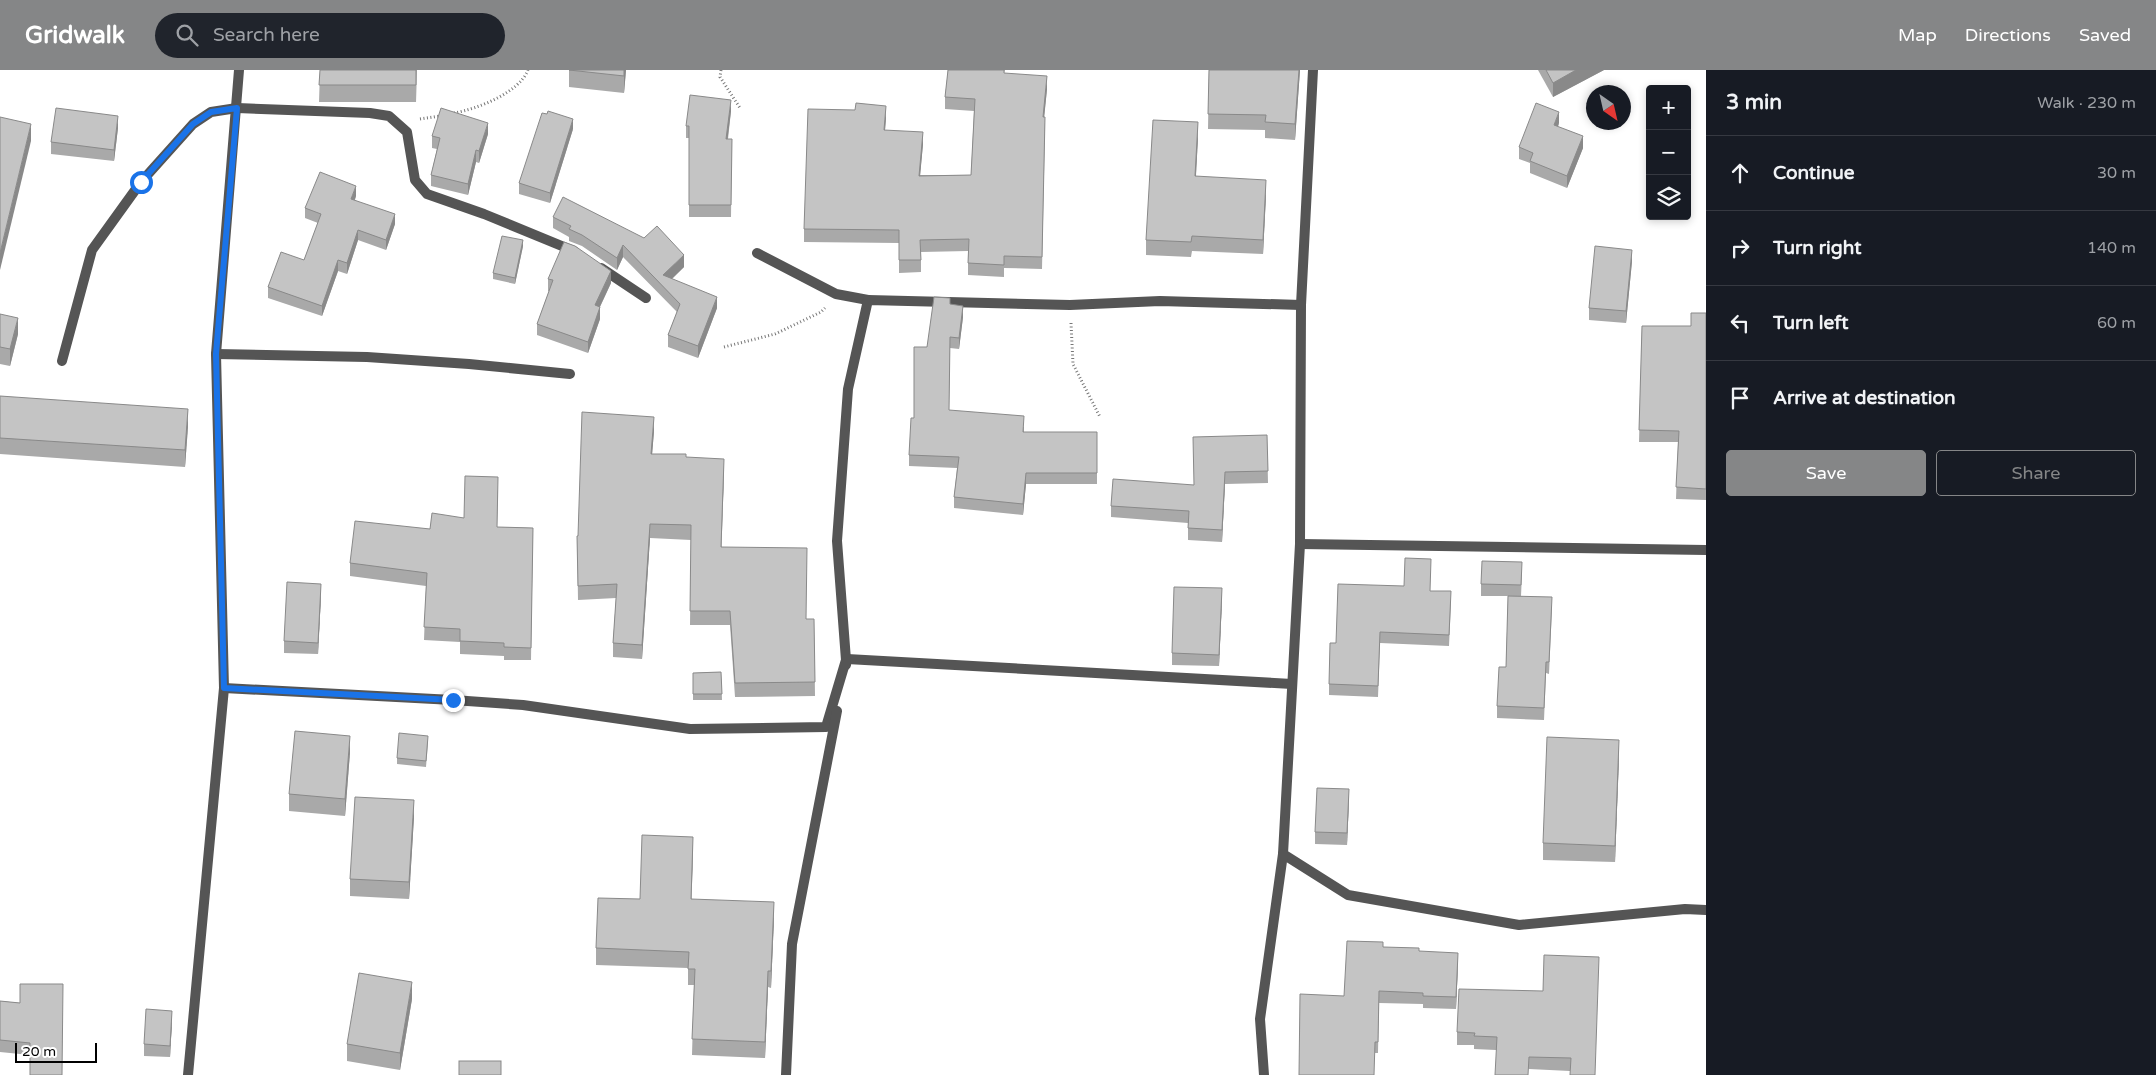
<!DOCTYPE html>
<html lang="en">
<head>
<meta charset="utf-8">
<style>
	:root { --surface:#171b24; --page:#20242c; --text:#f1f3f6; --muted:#9ea1a6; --line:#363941; --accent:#858687 }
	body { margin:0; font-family:"Varela Round",sans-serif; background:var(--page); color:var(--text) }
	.controls { position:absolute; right:15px; top:15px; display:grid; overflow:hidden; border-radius:5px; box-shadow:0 2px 8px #0003 }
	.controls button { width:45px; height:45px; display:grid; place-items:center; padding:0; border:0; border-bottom:1px solid var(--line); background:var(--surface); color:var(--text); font:25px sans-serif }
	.compass { position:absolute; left:1586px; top:15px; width:45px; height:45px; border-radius:50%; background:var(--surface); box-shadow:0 2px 8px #0003; rotate:146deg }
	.scale { position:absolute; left:15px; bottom:12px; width:82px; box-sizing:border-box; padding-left:5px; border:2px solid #000; border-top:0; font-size:14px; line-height:18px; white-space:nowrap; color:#000; -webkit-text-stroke:4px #fff; paint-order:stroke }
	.stop { position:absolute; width:15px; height:15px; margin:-11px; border:4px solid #1a73e8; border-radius:50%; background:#fff }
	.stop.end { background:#1a73e8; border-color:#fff; box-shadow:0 1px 5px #0008 }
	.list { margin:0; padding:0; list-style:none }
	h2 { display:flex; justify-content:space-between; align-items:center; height:65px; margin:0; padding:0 20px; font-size:21px }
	h2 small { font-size:16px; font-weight:400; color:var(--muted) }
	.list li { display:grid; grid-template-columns:32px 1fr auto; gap:15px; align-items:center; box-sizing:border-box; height:75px; padding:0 20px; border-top:1px solid var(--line) }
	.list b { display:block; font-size:19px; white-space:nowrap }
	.list em { font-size:16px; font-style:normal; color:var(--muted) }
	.actions { display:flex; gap:10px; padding:15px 20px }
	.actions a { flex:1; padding:11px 0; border:1px solid var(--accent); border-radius:5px; text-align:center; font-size:18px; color:var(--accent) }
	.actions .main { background:var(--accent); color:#fff }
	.icon { flex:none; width:28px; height:28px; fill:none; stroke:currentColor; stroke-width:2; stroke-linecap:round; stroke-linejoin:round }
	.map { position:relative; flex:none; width:1706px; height:1005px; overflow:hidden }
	header { display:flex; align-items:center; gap:30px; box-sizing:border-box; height:70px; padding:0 25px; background:var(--accent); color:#fff }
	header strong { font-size:24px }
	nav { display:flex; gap:28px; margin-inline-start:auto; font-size:18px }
	.search { width:350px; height:45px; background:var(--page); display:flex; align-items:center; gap:12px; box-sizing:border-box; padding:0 18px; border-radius:28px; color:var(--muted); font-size:19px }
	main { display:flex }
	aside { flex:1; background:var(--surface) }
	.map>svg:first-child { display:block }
</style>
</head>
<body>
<header>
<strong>Gridwalk</strong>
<div class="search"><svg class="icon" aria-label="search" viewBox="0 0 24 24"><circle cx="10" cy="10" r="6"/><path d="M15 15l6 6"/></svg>Search here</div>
<nav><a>Map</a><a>Directions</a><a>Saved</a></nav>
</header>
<main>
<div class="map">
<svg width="1706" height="1005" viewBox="0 0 1706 1005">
	<rect width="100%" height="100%" fill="#fff"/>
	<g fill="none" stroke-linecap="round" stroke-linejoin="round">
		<g stroke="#777" stroke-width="3" stroke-dasharray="1 2.5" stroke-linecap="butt">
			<polyline points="721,0 720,7 740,38"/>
			<path d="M454 43C477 39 519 23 528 0"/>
			<polyline points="420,49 440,46"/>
			<polyline points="1071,253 1073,294 1100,347"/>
			<polyline points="724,277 775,264 821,242 825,238"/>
		</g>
		<g stroke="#555" stroke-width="10">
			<polyline points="757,183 836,224 868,230"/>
			<polyline points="62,291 92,180 141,112 193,54 211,42 237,38"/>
		</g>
		<g stroke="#555" stroke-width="10">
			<polyline points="1313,0 1301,235 1300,474 1283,784 1348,825 1519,855 1685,839 1706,840"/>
			<polyline points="237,38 370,43 389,46 407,62 415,110 427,124 484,144 574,181"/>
			<polyline points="601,198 646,228"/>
			<polyline points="216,284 367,287 469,294 570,304"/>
			<polyline points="1300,474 1706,480"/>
			<polyline points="846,595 847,589 1292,614"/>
			<polyline points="224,618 453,630 523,635 690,659 826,657 846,590 837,471 848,319 868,230 1070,235 1160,231 1301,235"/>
			<polyline points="188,1005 224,618 216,284 239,0"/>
			<polyline points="786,1005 792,874 837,641"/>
			<polyline points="1264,1005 1260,949 1283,784"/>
		</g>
	</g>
	<g fill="#a9a9a9">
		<polygon points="320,0 417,0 416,32 319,32"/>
		<polygon points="569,0 626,0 624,23 569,17"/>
		<polygon points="948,0 1005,0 1004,3 1047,19 1044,47 1045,59 1042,199 1004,198 1004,207 968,205 968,181 921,182 921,202 899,203 899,173 804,172 804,159 886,48 885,60 923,74 920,105 971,105 974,41 945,39 945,27"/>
		<polygon points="1209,0 1300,0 1295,70 1265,68 1265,60 1208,59"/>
		<polygon points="1538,0 1604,0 1553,27"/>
		<polygon points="731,41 728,69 732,69 731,147 689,147 689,68 686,68 686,56"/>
		<polygon points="1559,53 1558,57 1583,78 1567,118 1530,103 1530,93 1519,89 1519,77"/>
		<polygon points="118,58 114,91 51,84 51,72"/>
		<polygon points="573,59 550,133 519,124 519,113"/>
		<polygon points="488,64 479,93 476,92 468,125 431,116 431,105 437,79 432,78 432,66"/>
		<polygon points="1198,67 1196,106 1266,125 1263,184 1192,181 1191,187 1146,185 1146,170"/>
		<polygon points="356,126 355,130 395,154 386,180 358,170 347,204 338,201 322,246 268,228 268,217 304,190 318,153 305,148 305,138"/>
		<polygon points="553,147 684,197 672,209 717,238 698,288 668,277 668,265 677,242 623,187 617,200 582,176 569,171 569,167 553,158"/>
		<polygon points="523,176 515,214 493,209 493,203"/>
		<polygon points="1632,191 1626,253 1589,250 1589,238"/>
		<polygon points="548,209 611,213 600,237 600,249 588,283 537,265 537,254 549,221 548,221"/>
		<polygon points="950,234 963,247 959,279 950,278 949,340 1024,357 1024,362 1097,362 1097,414 1026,414 1023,445 954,438 954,427 957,398 909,396 909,385 914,348 927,277"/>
		<polygon points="1706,243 1706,430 1676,429 1678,372 1639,372 1642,256 1691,256"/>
		<polygon points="0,244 18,264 10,296 0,294"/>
		<polygon points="0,326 188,356 185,397 0,384"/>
		<polygon points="654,361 652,384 686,387 724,403 721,477 806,549 814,549 815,626 735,627 730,555 690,555 691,470 650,468 642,589 613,587 613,573 616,528 578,530 577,466 578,466"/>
		<polygon points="1267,365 1268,413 1225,414 1222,472 1188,470 1188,453 1111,447 1111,436 1194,415"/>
		<polygon points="498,420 497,457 533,458 531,590 504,590 504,586 460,584 460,572 424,570 426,516 350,506 350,493 430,459 464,448"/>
		<polygon points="1522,504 1521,526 1552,538 1549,604 1546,603 1544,650 1497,648 1497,636 1506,597 1508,526 1481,526 1481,514"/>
		<polygon points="1430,521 1451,532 1449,576 1380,573 1378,627 1329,625 1329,614 1336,573"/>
		<polygon points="321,526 318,584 284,583 284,571"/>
		<polygon points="1222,530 1219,596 1172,595 1172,583"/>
		<polygon points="721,602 722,630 693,630 693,603"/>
		<polygon points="428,672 426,697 397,694 397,688"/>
		<polygon points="350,682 345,746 289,741 289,724"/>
		<polygon points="1619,687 1615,792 1543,790 1543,773"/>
		<polygon points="1349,730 1347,775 1315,774 1315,762"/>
		<polygon points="414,747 409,829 350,826 350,809"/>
		<polygon points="693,783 691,829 774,848 771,918 768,917 765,988 692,985 694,915 688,915 688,898 596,895 596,878 640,829"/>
		<polygon points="1383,878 1419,881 1458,894 1456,939 1423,938 1423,934 1379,933 1378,983 1375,983 1344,926"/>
		<polygon points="1599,900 1570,1001 1529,999 1496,980 1474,979 1474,975 1457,975 1457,962 1543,921"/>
		<polygon points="63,914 30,985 0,982 0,931 20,933"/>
		<polygon points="412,929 400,1000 347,991 347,974"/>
		<polygon points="172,952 170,987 144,986 144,974"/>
	</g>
	<g fill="#898989">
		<polygon points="624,0 626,0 624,23"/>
		<polygon points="1299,0 1300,0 1295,70 1295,54"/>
		<polygon points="1576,0 1604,0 1553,27 1553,13"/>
		<polygon points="1047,6 1047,19 1043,59 1043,47"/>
		<polygon points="731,30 731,41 726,81 726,69"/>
		<polygon points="886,36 886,48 884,72 884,60"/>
		<polygon points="1559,42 1559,53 1554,67 1554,55"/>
		<polygon points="118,46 118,58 114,91 114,80"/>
		<polygon points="573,49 573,59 550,133 550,123"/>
		<polygon points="1198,52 1198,67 1195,121 1195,106"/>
		<polygon points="488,53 488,64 479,93 479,81"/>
		<polygon points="31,54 31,71 0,200 0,183"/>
		<polygon points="923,62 923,74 919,118 919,106"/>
		<polygon points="1583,66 1583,78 1567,118 1567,106"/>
		<polygon points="476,80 476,92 468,125 468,114"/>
		<polygon points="1266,110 1266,125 1263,184 1263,170"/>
		<polygon points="356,116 356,126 351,139 351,129"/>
		<polygon points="395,144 395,154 386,180 386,170"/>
		<polygon points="358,160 358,170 347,204 347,193"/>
		<polygon points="523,170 523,176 515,214 515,208"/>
		<polygon points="623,175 623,187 617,200 617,188"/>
		<polygon points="1632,180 1632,191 1626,253 1626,241"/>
		<polygon points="684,185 684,197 663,217 663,205"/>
		<polygon points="338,190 338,201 322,246 322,236"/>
		<polygon points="611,201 611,213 595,247 595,235"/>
		<polygon points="717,227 717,238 698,288 698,276"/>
		<polygon points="963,236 963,247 959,279 959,268"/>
		<polygon points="600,237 600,249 588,283 588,272"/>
		<polygon points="18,248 18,264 10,296 10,279"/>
		<polygon points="188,339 188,356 185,397 185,380"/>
		<polygon points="654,347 654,361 651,398 651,384"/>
		<polygon points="724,389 724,403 721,491 721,477"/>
		<polygon points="1225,402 1225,414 1222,472 1222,460"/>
		<polygon points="1026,403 1026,414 1023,445 1023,434"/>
		<polygon points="650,454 650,468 642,589 642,575"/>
		<polygon points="321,514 321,526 318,584 318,573"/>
		<polygon points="1222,518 1222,530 1219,596 1219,585"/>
		<polygon points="350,666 350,682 345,746 345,729"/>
		<polygon points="1619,670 1619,687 1615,792 1615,776"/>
		<polygon points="1349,719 1349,730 1347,775 1347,763"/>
		<polygon points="414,730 414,747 409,829 409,812"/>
		<polygon points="693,767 693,783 691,845 691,829"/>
		<polygon points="774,832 774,848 771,918 771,901"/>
		<polygon points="1458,883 1458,894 1456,939 1456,927"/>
		<polygon points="768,901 768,917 765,988 765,972"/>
		<polygon points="412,912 412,929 400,1000 400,983"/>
		<polygon points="172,941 172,952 170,987 170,976"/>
	</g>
	<g fill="#c4c4c4" stroke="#898989">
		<polygon points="320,0 416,0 416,15 319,15"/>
		<polygon points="569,0 624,0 624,6"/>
		<polygon points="948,0 1004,0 1004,3 1047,6 1043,47 1045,47 1042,187 1004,186 1004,195 968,193 969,169 920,170 921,190 899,190 899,160 804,159 808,39 855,40 856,33 886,36 884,60 923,62 919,106 971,105 975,29 945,27"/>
		<polygon points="1209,0 1299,0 1295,54 1265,52 1266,45 1208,44"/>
		<polygon points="1546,0 1576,0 1553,13"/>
		<polygon points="690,25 731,30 726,69 732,69 731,135 689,135 689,56 686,56"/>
		<polygon points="1536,33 1559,42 1554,55 1583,66 1567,106 1530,91 1533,83 1519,77"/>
		<polygon points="56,38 118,46 114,80 51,72"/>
		<polygon points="441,38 488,53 479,81 476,80 468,114 431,105 440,68 432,66"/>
		<polygon points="548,41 573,49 550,123 519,113 542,43 547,44"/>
		<polygon points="0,47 31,54 0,183"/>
		<polygon points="1153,50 1198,52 1195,106 1266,110 1263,170 1192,166 1191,172 1146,170"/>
		<polygon points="320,102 356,116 351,129 395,144 386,170 358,160 347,193 338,190 322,236 268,217 281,182 304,190 321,144 305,138"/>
		<polygon points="563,127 644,168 657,156 684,185 663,205 717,227 698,276 668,265 680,234 623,175 617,188 582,165 569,159 571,156 553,147"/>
		<polygon points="502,166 523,170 515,208 493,203"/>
		<polygon points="564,172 575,176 611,201 595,235 600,237 588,272 537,254 553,210 548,209"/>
		<polygon points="1595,176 1632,180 1626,241 1589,238"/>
		<polygon points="934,227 950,228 950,234 963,236 959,268 950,267 949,340 1024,346 1023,362 1097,362 1097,403 1026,403 1023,434 954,427 959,387 909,385 911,348 914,348 914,277 927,277"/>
		<polygon points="1691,243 1706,243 1706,419 1676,417 1679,361 1639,360 1642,256 1691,256"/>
		<polygon points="0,244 18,248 10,279 0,277"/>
		<polygon points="0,326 188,339 185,380 0,368"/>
		<polygon points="582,342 654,347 651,384 686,384 686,387 724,389 721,477 807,478 806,549 814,549 815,612 735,613 730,541 690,541 691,455 650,454 642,575 613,573 617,514 578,516 577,466 578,466"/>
		<polygon points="1267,365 1268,401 1225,402 1222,460 1188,458 1189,441 1111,436 1113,409 1194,415 1193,367"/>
		<polygon points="465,406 498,407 497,457 533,458 531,578 504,577 504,573 460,571 460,559 424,557 427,503 350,493 355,451 430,459 432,443 464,448"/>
		<polygon points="1405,488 1431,489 1430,521 1451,521 1449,565 1380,562 1378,616 1329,614 1330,573 1336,573 1338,514 1404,516"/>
		<polygon points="1482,491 1522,492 1521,515 1481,514"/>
		<polygon points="287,512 321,514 318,573 284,571"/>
		<polygon points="1174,517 1222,518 1219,585 1172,583"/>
		<polygon points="1508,526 1552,527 1549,592 1546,592 1544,638 1497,636 1499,597 1506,597"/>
		<polygon points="721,602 722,624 693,624 693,603"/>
		<polygon points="295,661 350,666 345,729 289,724"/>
		<polygon points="399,663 428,666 426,691 397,688"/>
		<polygon points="1547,667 1619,670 1615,776 1543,773"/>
		<polygon points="1317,718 1349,719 1347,763 1315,762"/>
		<polygon points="355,727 414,730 409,812 350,809"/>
		<polygon points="642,765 693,767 691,829 774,832 771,901 768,901 765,972 692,969 695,899 688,899 689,882 596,878 598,828 640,829"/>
		<polygon points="1347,871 1383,872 1383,877 1419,878 1419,881 1458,883 1456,927 1423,926 1423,923 1379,921 1378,972 1375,972 1374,1005 1299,1005 1300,924 1344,926"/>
		<polygon points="1544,885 1599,887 1595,1005 1570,1005 1571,988 1529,987 1528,1005 1495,1005 1497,967 1474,966 1475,963 1457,962 1459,919 1543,921"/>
		<polygon points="359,903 412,912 400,983 347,974"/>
		<polygon points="20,914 63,914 62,1005 30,1005 30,973 0,970 0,931 20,933"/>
		<polygon points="146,939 172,941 170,976 144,974"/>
		<rect x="459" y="991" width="42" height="14"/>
	</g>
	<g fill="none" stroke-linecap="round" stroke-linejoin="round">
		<polyline stroke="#1a73e8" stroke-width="6" points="141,112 193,54 211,42 237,38 216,284 224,618 453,630"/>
	</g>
</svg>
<div class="controls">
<button>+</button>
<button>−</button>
<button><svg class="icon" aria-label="layers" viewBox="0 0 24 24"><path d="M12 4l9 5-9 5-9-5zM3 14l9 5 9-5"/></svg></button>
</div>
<svg class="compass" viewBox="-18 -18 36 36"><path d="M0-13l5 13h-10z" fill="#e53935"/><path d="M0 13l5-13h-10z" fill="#9ea1a6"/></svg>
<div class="scale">20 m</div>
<div class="stop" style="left:141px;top:112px"></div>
<div class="stop end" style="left:453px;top:630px"></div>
</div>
<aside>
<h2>3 min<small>Walk · 230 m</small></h2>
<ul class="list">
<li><svg class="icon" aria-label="ahead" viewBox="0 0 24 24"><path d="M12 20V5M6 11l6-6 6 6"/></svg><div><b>Continue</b></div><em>30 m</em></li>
<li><svg class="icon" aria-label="right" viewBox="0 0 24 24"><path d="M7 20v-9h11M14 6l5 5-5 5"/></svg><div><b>Turn right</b></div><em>140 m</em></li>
<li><svg class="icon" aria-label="left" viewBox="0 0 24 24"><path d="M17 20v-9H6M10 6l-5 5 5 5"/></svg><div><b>Turn left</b></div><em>60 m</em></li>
<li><svg class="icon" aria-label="arrive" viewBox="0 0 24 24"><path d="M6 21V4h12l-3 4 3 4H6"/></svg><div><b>Arrive at destination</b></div></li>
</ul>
<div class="actions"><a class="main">Save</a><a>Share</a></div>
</aside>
</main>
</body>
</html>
